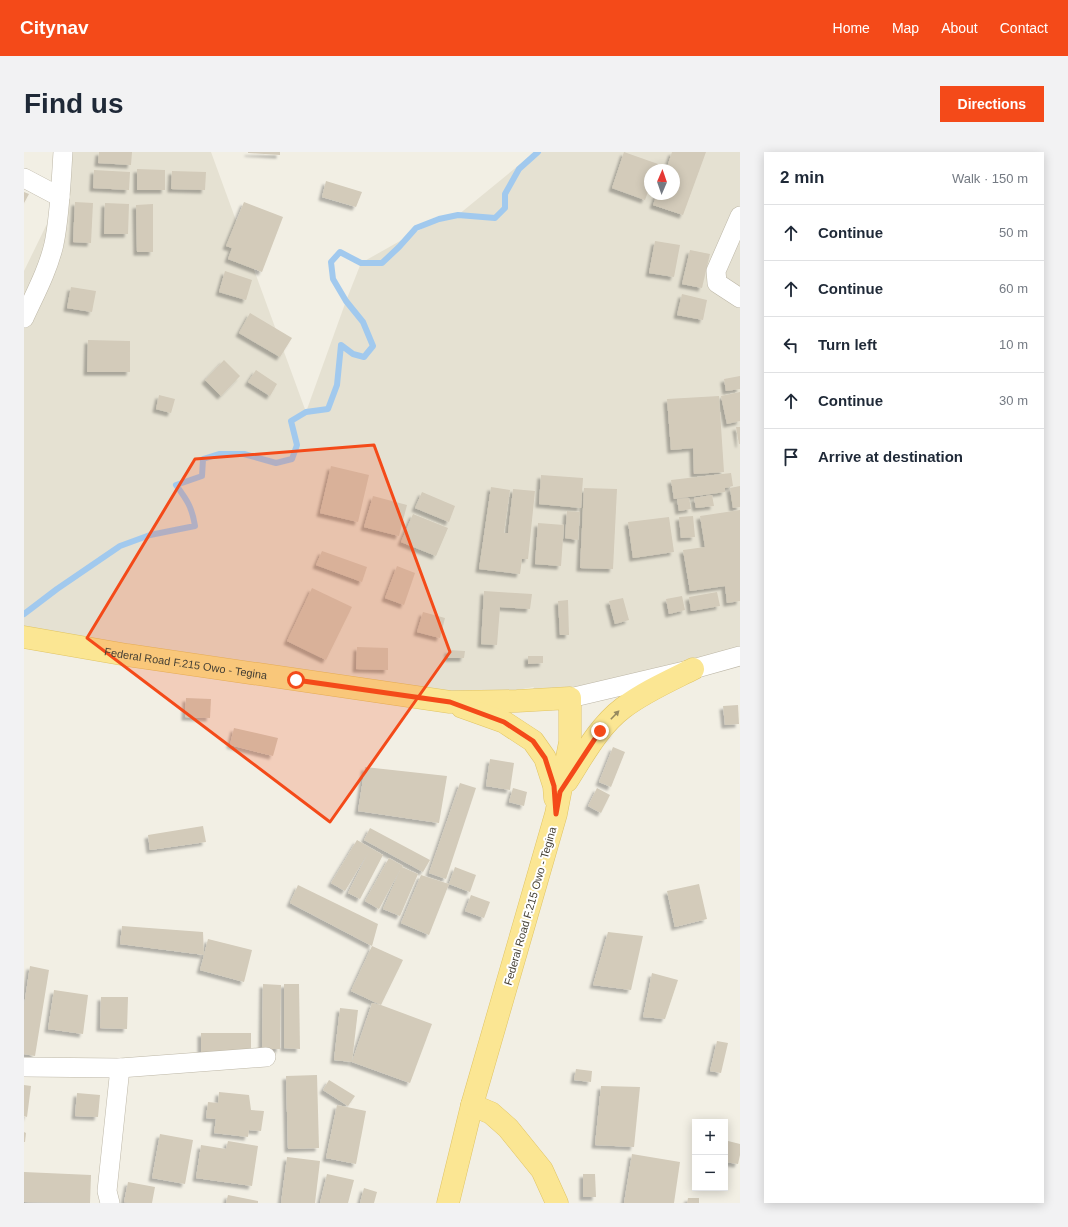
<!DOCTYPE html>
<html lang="en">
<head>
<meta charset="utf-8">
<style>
	:root { --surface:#fff; --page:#f2f2f3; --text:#1f2937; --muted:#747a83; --line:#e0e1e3; --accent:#f44a19 }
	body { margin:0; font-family:Arial,sans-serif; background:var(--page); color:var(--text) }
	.controls { position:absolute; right:12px; bottom:12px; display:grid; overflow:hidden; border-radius:0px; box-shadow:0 2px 10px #0003 }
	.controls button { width:36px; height:36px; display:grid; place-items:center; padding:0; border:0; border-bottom:1px solid var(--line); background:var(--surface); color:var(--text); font:20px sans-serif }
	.compass { position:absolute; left:620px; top:12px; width:36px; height:36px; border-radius:50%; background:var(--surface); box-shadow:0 2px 10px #0003; rotate:2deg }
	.stop { position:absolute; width:12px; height:12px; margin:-9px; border:3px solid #f44a19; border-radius:50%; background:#fff }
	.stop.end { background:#f44a19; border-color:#fff; box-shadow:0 1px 4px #0008 }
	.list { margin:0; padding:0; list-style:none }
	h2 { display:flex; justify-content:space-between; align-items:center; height:52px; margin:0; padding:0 16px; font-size:17px }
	h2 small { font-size:13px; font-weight:400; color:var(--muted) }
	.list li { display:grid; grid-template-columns:26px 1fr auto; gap:12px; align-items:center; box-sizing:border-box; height:56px; padding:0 16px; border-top:1px solid var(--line) }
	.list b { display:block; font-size:15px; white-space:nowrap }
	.list em { font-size:13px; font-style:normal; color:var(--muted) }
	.icon { flex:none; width:22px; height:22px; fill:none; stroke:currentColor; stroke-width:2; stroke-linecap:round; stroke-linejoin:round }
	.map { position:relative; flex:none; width:716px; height:1051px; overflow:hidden; border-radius:0px }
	header { display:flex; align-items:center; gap:24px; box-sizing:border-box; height:56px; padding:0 20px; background:var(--accent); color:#fff }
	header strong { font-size:19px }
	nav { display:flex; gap:22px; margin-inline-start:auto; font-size:14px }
	.intro { display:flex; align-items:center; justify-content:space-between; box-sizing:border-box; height:96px; padding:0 24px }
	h1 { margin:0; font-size:28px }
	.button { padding:10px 18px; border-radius:0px; background:var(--accent); color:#fff; font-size:14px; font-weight:700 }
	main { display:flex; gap:24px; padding:0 24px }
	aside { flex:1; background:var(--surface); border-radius:0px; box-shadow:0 2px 10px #0003 }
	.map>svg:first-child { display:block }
</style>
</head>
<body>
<header>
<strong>Citynav</strong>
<nav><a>Home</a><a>Map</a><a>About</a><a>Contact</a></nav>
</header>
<div class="intro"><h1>Find us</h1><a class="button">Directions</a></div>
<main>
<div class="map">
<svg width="716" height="1051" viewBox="0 0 716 1051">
	<defs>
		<filter id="shadow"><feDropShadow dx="-3.5" dy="3.5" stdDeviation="1" flood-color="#0004"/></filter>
	</defs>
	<rect width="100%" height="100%" fill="#f2efe4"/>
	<path fill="#e5e1d2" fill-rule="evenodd" d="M30 0H187L282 260 322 149 337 111 415 67 434 63 511 0H716V499L499 554 510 535 430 549 0 483V119L36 45ZM626 18H650V42H626Z"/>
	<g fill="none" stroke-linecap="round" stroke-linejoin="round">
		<path stroke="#a1c9ee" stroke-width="6" d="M0 462 33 437 96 394 126 383 171 374C168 355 163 348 152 333L178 324 179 307 195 302H220L252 311 268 307 273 293 267 269 282 260 304 257 313 233 317 193 329 202 340 205 349 194 339 170 322 149 309 127 307 110 316 100 337 111H358L375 95 392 76 415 67 434 63 471 66 481 56V42L495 17 514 0"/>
	</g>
	<g fill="#d3cbba" filter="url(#shadow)">
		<polygon points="75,0 108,0 107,13 74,11"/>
		<polygon points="224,0 256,0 256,3 224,1"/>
		<polygon points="600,0 634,12 632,18 626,18 626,34 621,48 588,36"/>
		<polygon points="648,0 682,0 659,63 629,53 633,42 650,42 650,18 642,18"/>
		<polygon points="113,17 141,18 141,38 113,38"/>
		<polygon points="70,18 106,20 105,38 69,36"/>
		<polygon points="148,19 182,20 181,38 147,37"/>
		<polygon points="302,29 338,40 332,55 298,45"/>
		<polygon points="0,40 5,42 0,51"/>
		<polygon points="51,50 69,51 67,91 49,90"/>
		<polygon points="220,50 259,65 238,120 204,107 208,96 202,94"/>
		<polygon points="81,51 105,52 104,82 80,82"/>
		<polygon points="129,52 129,100 113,100 112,53"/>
		<polygon points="631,89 656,93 650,125 625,121"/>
		<polygon points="666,98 686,102 678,136 658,132"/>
		<polygon points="201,119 228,128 222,148 195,140"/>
		<polygon points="47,135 72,139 68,160 43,156"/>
		<polygon points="658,142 683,148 679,168 653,163"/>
		<polygon points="226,161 268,186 256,205 215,181"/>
		<polygon points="64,188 106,189 106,220 63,220"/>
		<polygon points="200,208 216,224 197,244 181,228"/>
		<polygon points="232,218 253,232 246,244 224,230"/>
		<polygon points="716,224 716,237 702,239 700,227"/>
		<polygon points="716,240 716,269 703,272 697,244"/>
		<polygon points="135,243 151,247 147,261 132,257"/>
		<polygon points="695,244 700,320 670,322 669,296 647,298 643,247"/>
		<polygon points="712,275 716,275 716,292 715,292"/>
		<polygon points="307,314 345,323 334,370 296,361"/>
		<polygon points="707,321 709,334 701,336 701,340 650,347 647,328"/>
		<polygon points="517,323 559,326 557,356 515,352"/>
		<polygon points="716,334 716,355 709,356 706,336"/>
		<polygon points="467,335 486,338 480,381 484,381 489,337 511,339 504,407 498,407 496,422 455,417"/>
		<polygon points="560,336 593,337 589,417 556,416"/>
		<polygon points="398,340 431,354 425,370 391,356"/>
		<polygon points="688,343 690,354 672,356 670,346"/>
		<polygon points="349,344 383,353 375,384 340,375"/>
		<polygon points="665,346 667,357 655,359 653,347"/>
		<polygon points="716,358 716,449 703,451 701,434 666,439 659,398 681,395 676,364"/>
		<polygon points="543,359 556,360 554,388 541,386"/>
		<polygon points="389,362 424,376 412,404 377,390"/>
		<polygon points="669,364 671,385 657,386 655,365"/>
		<polygon points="645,365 650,400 609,406 604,370"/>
		<polygon points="514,371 540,373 537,414 511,412"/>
		<polygon points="298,399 343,415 338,430 292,413"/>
		<polygon points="373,414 391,421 380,453 361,446"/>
		<polygon points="288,436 328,455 302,508 263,489"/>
		<polygon points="460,439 508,442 506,457 476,455 473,493 457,492"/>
		<polygon points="693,440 696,454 667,459 665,445"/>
		<polygon points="658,444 661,458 645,462 642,447"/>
		<polygon points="599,446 605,468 591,472 585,449"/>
		<polygon points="544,448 545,483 536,483 534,449"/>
		<polygon points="399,460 421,466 416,486 393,480"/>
		<polygon points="333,495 364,496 364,518 332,517"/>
		<polygon points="424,498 441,499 440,506 424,506"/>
		<polygon points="504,504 519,504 519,511 504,512"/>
		<polygon points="162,546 187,547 186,566 161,565"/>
		<polygon points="714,553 715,572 701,573 699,554"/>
		<polygon points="210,576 254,586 249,604 206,593"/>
		<polygon points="589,595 601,600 587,635 575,630"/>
		<polygon points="466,607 490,611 486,638 462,634"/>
		<polygon points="341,615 423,624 415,671 334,659"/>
		<polygon points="436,631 452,636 422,727 405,721"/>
		<polygon points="489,636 503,640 500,654 485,650"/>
		<polygon points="573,636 586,643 577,661 564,654"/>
		<polygon points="179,674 182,690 126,698 124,683"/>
		<polygon points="346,676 406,708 399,720 340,688"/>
		<polygon points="333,688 359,703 336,747 324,741 344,701 321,739 307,731"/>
		<polygon points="365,706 379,714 378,715 394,722 376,764 359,757 376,718 355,757 341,749"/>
		<polygon points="431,715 452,723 446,740 425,732"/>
		<polygon points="397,723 425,732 405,783 377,771"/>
		<polygon points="675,732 683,767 651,775 643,739"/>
		<polygon points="274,733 354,772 348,794 266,751"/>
		<polygon points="447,743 466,750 460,766 441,759"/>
		<polygon points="98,774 179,780 180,803 184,787 228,798 220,830 176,818 180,803 96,792"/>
		<polygon points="584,780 619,784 607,838 569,833"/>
		<polygon points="348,794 379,808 357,853 327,839"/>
		<polygon points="6,814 25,818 11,904 0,902 0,854"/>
		<polygon points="628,821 654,828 641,867 619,865"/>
		<polygon points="239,832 257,833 256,897 238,897"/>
		<polygon points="260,832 275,832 276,897 260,896"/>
		<polygon points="30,838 64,843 59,882 24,877"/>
		<polygon points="77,845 104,845 103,877 76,876"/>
		<polygon points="348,851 357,853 408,872 386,931 328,910"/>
		<polygon points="316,856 334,858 328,910 310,908"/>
		<rect x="177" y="881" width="50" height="23"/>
		<polygon points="693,889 704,891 697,921 686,919"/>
		<polygon points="552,917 568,919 567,930 550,928"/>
		<polygon points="293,923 295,996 264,997 262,924"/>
		<polygon points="305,928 331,944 324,954 299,938"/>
		<polygon points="0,933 7,934 3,965 0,964"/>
		<polygon points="577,934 616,935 610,995 571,993"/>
		<polygon points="195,940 225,943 227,958 240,959 237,979 225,978 224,985 190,981 192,967 182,966 184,950 194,951"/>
		<polygon points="53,941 76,943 74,965 51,964"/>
		<polygon points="313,953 342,959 332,1012 302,1006"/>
		<polygon points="0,980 2,981 1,990 0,990"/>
		<polygon points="136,982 169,988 161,1032 128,1026"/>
		<polygon points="204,989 234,994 228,1034 172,1026 177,993 202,997"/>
		<polygon points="704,989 716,992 716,1003 714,1012 701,1010 701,1001"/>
		<polygon points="608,1002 656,1010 650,1051 600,1051"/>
		<polygon points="263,1005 296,1009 291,1051 257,1051"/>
		<polygon points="0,1020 67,1023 66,1051 0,1050"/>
		<polygon points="303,1022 330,1028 324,1051 296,1051"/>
		<polygon points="559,1022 571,1022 572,1045 559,1045"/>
		<polygon points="104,1030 131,1035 128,1051 107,1051 100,1050"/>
		<polygon points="340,1036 353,1040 350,1051 336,1051"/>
		<polygon points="204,1043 234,1049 234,1051 202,1051"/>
		<polygon points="664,1046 675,1046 675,1051 663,1051"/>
	</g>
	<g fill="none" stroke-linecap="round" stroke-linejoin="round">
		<defs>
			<g id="minor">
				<polyline points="0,26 36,45"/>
				<polyline points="716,64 692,119 693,131 716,146"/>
				<path d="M0 166C11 142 24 118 30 92 36 62 37 31 39 0"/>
				<polyline points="546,546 669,517 716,504"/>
				<polyline points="0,915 96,916 242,905"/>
				<polyline points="86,1051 83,1039 96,916"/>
			</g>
			<g id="major">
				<path id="s1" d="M0 485 103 503 426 550 493 549 546 546V590L532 662 448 953 424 1051"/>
				<polyline points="438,555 480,570 509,589 521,606 530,634 531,646"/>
				<path d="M543 629C559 604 575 574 599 556 620 540 645 529 669 517"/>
				<polyline points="448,953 467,961 484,976 518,1018 533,1051"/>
			</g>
		</defs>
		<use href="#minor" stroke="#bdb7a7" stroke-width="20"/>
		<use href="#major" stroke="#e0c464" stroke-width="23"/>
		<use href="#minor" stroke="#fff" stroke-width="19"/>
		<use href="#major" stroke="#fbe693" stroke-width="22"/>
	</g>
	<defs><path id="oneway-solid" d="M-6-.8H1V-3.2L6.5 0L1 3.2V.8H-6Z"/></defs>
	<use fill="#968a5f" href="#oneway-solid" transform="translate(591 563) rotate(-46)"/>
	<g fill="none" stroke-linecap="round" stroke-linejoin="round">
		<polyline stroke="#f44a19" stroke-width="5" points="272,528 426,550 480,570 509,589 521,606 530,634 532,662 536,640 576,579"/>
	</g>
	<path fill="#f44a19" fill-opacity="0.2" stroke="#f44a19" stroke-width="3" stroke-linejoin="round" d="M350 293 426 500 306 670 63 486 171 307Z"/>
	<g text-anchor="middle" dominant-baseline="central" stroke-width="4" stroke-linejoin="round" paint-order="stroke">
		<g font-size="11" fill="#443f34" stroke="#fff">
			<text stroke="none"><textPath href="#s1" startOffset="164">Federal Road F.215 Owo - Tegina</textPath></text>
			<text transform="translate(506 754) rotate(-74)">Federal Road F.215 Owo - Tegina</text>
		</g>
	</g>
</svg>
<div class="controls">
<button>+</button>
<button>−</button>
</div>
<svg class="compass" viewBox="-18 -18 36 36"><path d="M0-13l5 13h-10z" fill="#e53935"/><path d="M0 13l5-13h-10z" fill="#747a83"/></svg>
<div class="stop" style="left:272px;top:528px"></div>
<div class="stop end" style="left:576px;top:579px"></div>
</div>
<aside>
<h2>2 min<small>Walk · 150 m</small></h2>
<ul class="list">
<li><svg class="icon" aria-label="ahead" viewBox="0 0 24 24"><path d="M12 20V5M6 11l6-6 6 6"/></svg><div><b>Continue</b></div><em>50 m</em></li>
<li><svg class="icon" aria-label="ahead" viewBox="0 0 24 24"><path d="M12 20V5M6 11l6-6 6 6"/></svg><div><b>Continue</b></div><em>60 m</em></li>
<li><svg class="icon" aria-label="left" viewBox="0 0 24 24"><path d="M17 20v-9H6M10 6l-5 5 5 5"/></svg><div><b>Turn left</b></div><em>10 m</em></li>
<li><svg class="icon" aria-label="ahead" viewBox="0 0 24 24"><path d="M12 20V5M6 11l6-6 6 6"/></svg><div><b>Continue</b></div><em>30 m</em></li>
<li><svg class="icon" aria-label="arrive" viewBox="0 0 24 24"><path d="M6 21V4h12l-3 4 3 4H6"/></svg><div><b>Arrive at destination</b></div></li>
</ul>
</aside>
</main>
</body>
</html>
